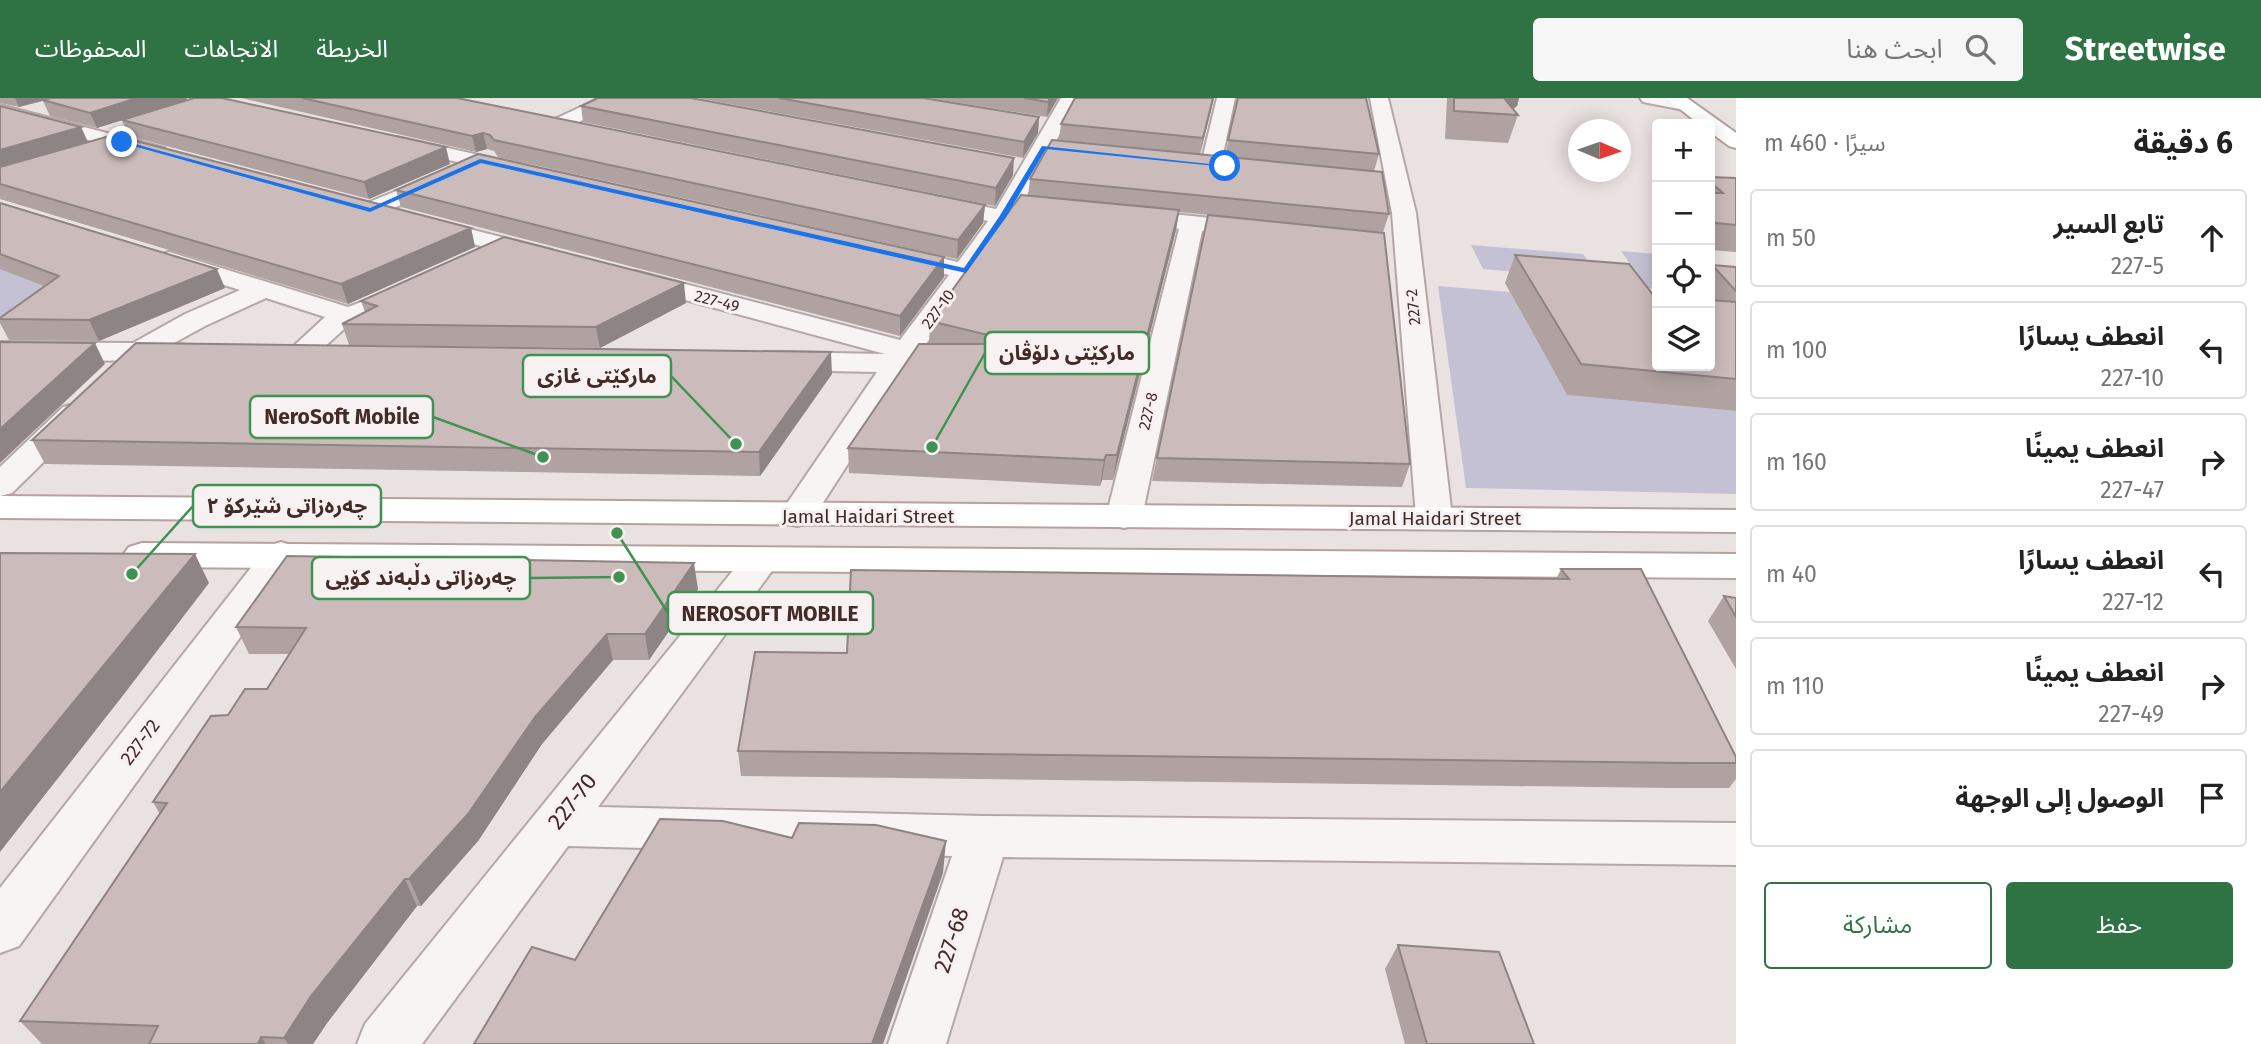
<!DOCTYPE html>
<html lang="ar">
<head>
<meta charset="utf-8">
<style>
	:root { --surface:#fff; --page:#f6f6f6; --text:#222; --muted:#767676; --line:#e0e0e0; --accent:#2f7344 }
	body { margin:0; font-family:"Fira Sans","Noto Sans Arabic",sans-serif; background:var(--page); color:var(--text); direction:rtl }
	.controls { position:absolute; right:21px; top:21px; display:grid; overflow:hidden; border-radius:7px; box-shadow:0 4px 18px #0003 }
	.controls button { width:63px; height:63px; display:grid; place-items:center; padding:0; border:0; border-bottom:2px solid var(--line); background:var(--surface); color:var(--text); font:35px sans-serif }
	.compass { position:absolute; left:1568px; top:21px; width:63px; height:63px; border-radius:50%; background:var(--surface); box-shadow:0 4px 18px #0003; rotate:92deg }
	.stop { position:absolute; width:21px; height:21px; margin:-16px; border:5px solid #1a73e8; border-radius:50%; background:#fff }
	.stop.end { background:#1a73e8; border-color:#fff; box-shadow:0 2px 7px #0008 }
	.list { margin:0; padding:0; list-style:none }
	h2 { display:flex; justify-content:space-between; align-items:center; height:91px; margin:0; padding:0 28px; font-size:30px }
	h2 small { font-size:23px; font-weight:400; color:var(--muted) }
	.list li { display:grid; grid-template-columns:46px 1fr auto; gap:21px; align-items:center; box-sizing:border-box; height:98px; margin:0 14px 14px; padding:0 14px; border:2px solid var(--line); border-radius:7px }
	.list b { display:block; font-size:26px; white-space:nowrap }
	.list p { margin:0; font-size:23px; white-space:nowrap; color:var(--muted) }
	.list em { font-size:23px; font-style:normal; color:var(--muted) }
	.actions { display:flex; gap:14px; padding:21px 28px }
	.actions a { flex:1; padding:16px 0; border:2px solid var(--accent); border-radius:7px; text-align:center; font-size:24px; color:var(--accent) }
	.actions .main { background:var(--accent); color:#fff }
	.icon { flex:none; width:38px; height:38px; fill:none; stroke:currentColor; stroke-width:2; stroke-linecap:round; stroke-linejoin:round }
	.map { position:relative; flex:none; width:1736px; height:946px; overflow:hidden; direction:ltr }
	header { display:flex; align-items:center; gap:42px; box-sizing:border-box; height:98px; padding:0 35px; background:var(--accent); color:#fff }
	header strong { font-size:33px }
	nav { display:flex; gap:38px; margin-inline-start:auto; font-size:24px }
	.search { width:490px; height:63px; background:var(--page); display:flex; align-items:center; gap:18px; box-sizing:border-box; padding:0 24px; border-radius:7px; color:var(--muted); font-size:26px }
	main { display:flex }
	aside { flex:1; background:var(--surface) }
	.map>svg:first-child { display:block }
</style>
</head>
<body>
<header>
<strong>Streetwise</strong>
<div class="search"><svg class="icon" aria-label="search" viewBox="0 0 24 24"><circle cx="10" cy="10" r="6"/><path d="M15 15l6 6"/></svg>ابحث هنا</div>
<nav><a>الخريطة</a><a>الاتجاهات</a><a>المحفوظات</a></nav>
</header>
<main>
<aside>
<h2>6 دقيقة<small>سيرًا · 460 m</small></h2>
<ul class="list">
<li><svg class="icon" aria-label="ahead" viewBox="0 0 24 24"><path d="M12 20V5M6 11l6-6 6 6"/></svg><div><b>تابع السير</b><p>227-5</p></div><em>50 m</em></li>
<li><svg class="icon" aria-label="left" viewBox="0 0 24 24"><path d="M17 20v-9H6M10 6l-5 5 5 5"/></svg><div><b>انعطف يسارًا</b><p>227-10</p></div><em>100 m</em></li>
<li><svg class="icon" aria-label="right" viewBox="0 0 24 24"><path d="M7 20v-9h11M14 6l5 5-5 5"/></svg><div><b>انعطف يمينًا</b><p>227-47</p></div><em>160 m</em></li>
<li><svg class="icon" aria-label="left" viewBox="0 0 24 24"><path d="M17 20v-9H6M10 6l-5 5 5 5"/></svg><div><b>انعطف يسارًا</b><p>227-12</p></div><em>40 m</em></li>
<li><svg class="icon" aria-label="right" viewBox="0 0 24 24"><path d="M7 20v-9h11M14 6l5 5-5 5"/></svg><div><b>انعطف يمينًا</b><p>227-49</p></div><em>110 m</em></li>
<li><svg class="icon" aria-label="arrive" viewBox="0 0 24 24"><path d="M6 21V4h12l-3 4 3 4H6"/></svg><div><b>الوصول إلى الوجهة</b></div></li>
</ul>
<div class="actions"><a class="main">حفظ</a><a>مشاركة</a></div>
</aside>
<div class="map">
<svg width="1736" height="946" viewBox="0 0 1736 946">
	<rect width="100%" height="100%" fill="#eae1e1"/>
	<g fill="#c5c1d5">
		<polygon points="1471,147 1583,156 1601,181 1483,171"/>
		<polygon points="1621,153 1657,156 1657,191 1647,190"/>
		<polygon points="0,167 124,168 0,226"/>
		<polygon points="1438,188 1510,194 1567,297 1736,313 1736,396 1466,390"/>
	</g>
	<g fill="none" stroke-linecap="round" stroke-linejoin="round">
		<defs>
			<g id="minor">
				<polygon points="600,0 624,0 621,4 526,49 512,49 509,45 512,41"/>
				<polygon points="1061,0 1079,0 1015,119 912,266 810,425 797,428 784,425 779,417 877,274 779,272 769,269 764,263 769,257 779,254 885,256 626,186 622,181 626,176 635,173 900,242 949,177 884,161 881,156 884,151 893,149 958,164 988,123 925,110 922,105 925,100 933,98 996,111"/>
				<polygon points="1217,0 1235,0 1221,66 1218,70 1204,70 1201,66"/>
				<polygon points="1370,0 1388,0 1416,115 1452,419 1447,427 1434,430 1421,427 1416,419 1392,115"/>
				<polygon points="1640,0 1676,0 1690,3 1693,7 1684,12 1643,4"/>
				<polygon points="0,7 164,50 167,54 164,58 157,60 0,19"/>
				<polygon points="397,39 520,66 527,68 531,72 527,76 520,78 390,49 387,45 390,41"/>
				<polygon points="445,73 453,74 456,79 453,84 378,117 362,117 359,112 362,107"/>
				<polygon points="1124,111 1259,125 1267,127 1271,132 1267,137 1259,139 1202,133 1142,419 1137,427 1124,430 1111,427 1106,419 1179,131 1116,123 1112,118 1116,113"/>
				<polygon points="422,119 552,152 555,157 552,162 543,164 414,131 410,126 414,121"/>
				<polygon points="169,154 348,209 367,202 377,204 381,210 377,216 344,231 310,262 300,265 290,262 285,256 325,219 266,200 205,228 174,245 190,248 195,254 190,260 180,263 0,262 0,244 133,245 185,216 240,192 160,167 156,162 160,157"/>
				<polygon points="74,306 85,309 90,316 85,323 12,395 0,398 0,369 63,309"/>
				<polygon points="281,444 294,448 300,456 294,464 19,848 0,855 0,790 268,448"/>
				<polygon points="761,450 774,454 780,462 598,709 984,718 1736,725 1736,767 1003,759 946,946 888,946 952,758 568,748 422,946 357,946 365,926 748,454"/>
			</g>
			<g id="major">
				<polygon points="1666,0 1687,0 1736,35 1736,50 1729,48 1710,34 1710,26 1699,26"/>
				<polygon points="0,398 1736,412 1736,434 0,420"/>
				<polygon points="142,445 1736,456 1736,480 142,469 129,465 123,457 129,449"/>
			</g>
		</defs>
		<use href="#minor" stroke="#b5a7a6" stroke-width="4"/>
		<use href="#major" stroke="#b7a19f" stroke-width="4"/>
		<use href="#minor" fill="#f8f4f4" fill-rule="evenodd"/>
		<use href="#major" fill="#fff" fill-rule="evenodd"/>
	</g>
	<g fill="#afa2a1">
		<polygon points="0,0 187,0 186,2 142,16 450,66 369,101 128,38 122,22 97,30 50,18 43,3 19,9 0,5"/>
		<polygon points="241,0 457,0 985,107 983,125 957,161 498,59 494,53 487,51 476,54"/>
		<polygon points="697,0 923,0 1039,19 1038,35 1023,60"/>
		<polygon points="928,0 1058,0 1047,19"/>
		<polygon points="1075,0 1214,0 1200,56 1059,42 1061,26"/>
		<polygon points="1237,0 1379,56 1374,73 1225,59"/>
		<polygon points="1447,0 1519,0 1517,8 1513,11 1518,17 1508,45 1445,41"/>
		<polygon points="0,8 81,29 88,44 471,130 475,149 348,206 0,101"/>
		<polygon points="581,8 1013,77 995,108 583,24"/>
		<polygon points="1710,79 1736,80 1736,154 1710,152"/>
		<polygon points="1030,81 1389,116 1383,134 1179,114 1176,132 1113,382 1102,382 1100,388 849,375 848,350 929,246 930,223 1028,98"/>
		<polygon points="396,92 944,159 944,179 900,238 401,109"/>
		<polygon points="0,105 225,190 99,243 9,242 0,225 0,220 44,188 0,171"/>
		<polygon points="1208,117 1410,366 1402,389 1152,383"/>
		<polygon points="1515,157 1710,268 1710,172 1712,167 1736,169 1736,313 1567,297 1505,185"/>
		<polygon points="361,203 686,205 600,250 349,247 342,226 365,214"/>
		<polygon points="832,276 760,378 45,366 32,342"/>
		<polygon points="1561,471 1736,659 1736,681 1729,690 1671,690 741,678 738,653 847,555 1556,481"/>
		<polygon points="698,491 649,562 613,562 542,646 478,743 421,808 417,808 327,925 313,946 42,946 20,923 160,716 153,704 228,617 267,591 289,556 249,556 236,529"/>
		<polygon points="1724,498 1736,500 1736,571 1708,523"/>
		<polygon points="1398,847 1534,946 1405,946 1385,871"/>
	</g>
	<g fill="#8e8483">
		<polygon points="15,0 52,0 19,9"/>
		<polygon points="137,0 187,0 186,2 97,30 90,15"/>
		<polygon points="1050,0 1058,0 1047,19 1048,4"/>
		<polygon points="1213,0 1214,0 1200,56 1203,40"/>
		<polygon points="1503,0 1519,0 1517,8 1506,17"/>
		<polygon points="1039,19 1038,35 1023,60 1024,44"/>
		<polygon points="81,29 88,45 0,71 0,52"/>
		<polygon points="483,35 487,51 476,54 472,38"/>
		<polygon points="446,49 450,66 369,101 364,84"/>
		<polygon points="1014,60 1013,77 995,108 996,90"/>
		<polygon points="985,107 983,125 957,161 958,142"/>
		<polygon points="1179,112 1176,132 1113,382 1117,357"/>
		<polygon points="471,130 475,149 348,206 341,186"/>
		<polygon points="944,159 944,179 900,238 900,218"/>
		<polygon points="217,171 225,190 99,243 89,222"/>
		<polygon points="684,185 686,205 600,250 596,229"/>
		<polygon points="95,245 105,266 0,365 0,331"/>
		<polygon points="831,254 832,276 760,378 759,354"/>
		<polygon points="1106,357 1102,382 1100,388 1104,362"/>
		<polygon points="195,456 209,485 121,600 0,754 0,694"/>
		<polygon points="694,465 698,491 649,562 645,536"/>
		<polygon points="607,536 613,562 542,646 478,743 421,808 409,781 535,619"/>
		<polygon points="946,743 943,775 883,946 872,946"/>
		<polygon points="405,781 417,808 327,925 313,946 288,946 284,940 311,898"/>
		<polygon points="261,939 266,946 258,946"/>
	</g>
	<g fill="#cbbcbb" stroke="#8e8483" stroke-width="2">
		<polygon points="51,0 137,0 90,15 43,2"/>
		<polygon points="194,0 222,0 446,49 364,84 122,22"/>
		<polygon points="302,0 457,0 985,107 958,142 494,42 490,37 483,35 472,38"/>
		<polygon points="598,0 691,0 1014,60 996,90 581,8"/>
		<polygon points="779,0 923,0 1039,19 1024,44"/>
		<polygon points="1024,0 1050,0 1048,4"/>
		<polygon points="1075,0 1213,0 1203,40 1061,26"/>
		<polygon points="1238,0 1366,0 1379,56 1228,42"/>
		<polygon points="1454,0 1504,0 1518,17 1454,13"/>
		<polygon points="0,8 81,29 0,52"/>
		<polygon points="113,37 471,130 341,186 0,86 0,69"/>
		<polygon points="1052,42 1382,74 1389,116 1030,81"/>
		<polygon points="478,56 944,159 900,218 396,92"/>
		<polygon points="1710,79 1736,80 1736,127 1716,125 1710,120 1710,95 1723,95 1710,84"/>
		<polygon points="1021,97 1179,112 1117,357 1106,357 1104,362 848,350 919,246 987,246 988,237 930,223"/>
		<polygon points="0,105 217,171 89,222 0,221 0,220 59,178 0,156"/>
		<polygon points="1208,117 1384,135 1410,366 1157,360"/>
		<polygon points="504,139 684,185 596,229 342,226 377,208 361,203"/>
		<polygon points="1515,157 1629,166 1654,198 1657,198 1657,268 1710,268 1710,202 1736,204 1736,281 1581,266"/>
		<polygon points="1712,167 1736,169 1736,193"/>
		<polygon points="0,244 95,245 0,331"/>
		<polygon points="136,245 831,254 759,354 32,342"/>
		<polygon points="0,455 195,456 0,694"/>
		<polygon points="287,458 694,465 645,536 607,536 535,619 468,716 409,781 405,781 311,898 284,940 261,939 258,946 149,946 158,928 20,923 167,705 153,704 211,618 228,617 245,591 267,591 306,530 236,529"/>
		<polygon points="1561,471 1641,471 1736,659 1736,665 1689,665 738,653 755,554 847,555 851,472 1569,481"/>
		<polygon points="1724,498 1736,500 1736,519"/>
		<polygon points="660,721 723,723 792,740 799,725 876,727 946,743 872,946 474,946 532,849 575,862"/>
		<polygon points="1398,847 1499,854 1534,946 1427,946"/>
	</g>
	<polygon fill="#1a73e8" points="124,43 370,110 480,61 964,170 999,119 1042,48 1228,68 1225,69 1046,51 1006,119 966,175 481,65 370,114 119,44"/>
	<g text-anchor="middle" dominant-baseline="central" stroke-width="6" stroke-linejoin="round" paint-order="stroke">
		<g font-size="16" fill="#432b28" stroke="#f8f1f1">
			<text transform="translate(717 203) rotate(15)">227-49</text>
			<text transform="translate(1413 209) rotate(-96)">227-2</text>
			<text transform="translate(938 211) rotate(-54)">227-10</text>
			<text transform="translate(1148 313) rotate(-77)">227-8</text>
		</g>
		<g font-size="19" fill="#432b28" stroke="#f8f1f1">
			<text x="868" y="418">Jamal Haidari Street</text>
			<text x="1435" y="420">Jamal Haidari Street</text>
			<text transform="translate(140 644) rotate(-53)">227-72</text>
		</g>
		<g font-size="23" fill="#432b28" stroke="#f8f1f1">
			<text transform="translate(572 703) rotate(-52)">227-70</text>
			<text transform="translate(951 842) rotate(-72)">227-68</text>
		</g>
	</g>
	<path fill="none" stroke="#409252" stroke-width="2.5" d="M932 349L985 255M736 346L671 278M543 359L433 319M132 476L193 408M619 479L530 480M617 435L668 515"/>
	<g fill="#409252" stroke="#f8f1f1" stroke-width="2.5">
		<circle cx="932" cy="349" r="7"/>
		<circle cx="736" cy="346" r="7"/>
		<circle cx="543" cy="359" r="7"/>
		<circle cx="132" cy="476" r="7"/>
		<circle cx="619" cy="479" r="7"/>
		<circle cx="617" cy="435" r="7"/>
	</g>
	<g fill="#f8f1f1" stroke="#409252" stroke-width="2.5">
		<rect x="985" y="234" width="164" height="42" rx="7"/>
		<rect x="523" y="257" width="148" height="42" rx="7"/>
		<rect x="250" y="298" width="183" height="42" rx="7"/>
		<rect x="193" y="387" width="188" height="42" rx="7"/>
		<rect x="312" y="459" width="218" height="42" rx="7"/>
		<rect x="668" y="494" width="205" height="42" rx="7"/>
	</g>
	<g font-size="21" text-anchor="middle" font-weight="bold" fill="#432b28">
		<text x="1067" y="262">ماركێتی دلۆڤان</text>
		<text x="597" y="285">ماركێتی غازی</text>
		<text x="342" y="326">NeroSoft Mobile</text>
		<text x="287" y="415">چەرەزاتی شێرکۆ ٢</text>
		<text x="421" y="487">چەرەزاتی دڵبەند کۆیی</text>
		<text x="770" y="523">NEROSOFT MOBILE</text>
	</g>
</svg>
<div class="controls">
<button>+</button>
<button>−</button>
<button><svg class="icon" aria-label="locate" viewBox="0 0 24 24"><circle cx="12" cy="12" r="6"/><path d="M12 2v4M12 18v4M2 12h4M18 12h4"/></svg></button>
<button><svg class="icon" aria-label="layers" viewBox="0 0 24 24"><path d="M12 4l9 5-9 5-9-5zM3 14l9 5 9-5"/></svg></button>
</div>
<svg class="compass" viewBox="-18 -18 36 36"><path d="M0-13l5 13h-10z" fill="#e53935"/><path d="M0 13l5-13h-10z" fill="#767676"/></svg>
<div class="stop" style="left:1225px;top:68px"></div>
<div class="stop end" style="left:122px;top:44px"></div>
</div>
</main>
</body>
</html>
